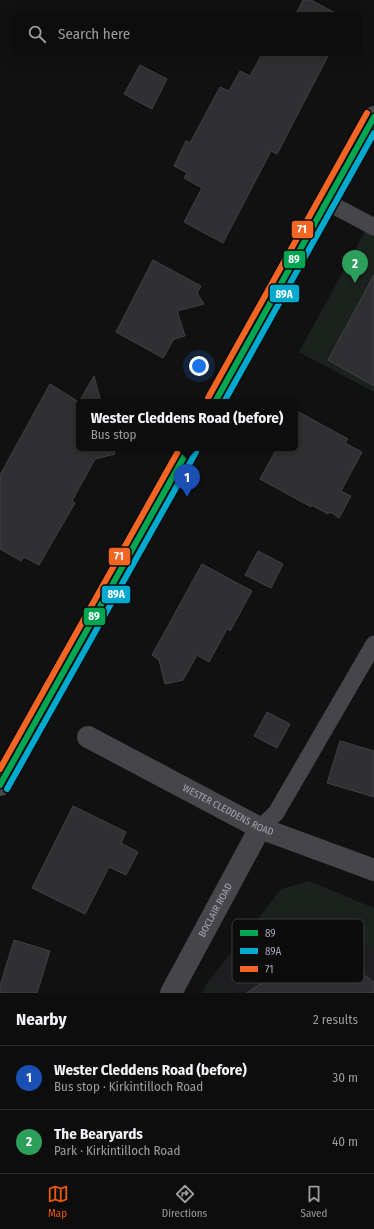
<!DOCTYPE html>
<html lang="en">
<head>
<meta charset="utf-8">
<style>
	:root { --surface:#0d0d0e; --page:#1b1b1c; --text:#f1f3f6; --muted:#9a9c9e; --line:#2d2d2e; --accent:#ea580c }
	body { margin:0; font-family:"Fira Sans Condensed",sans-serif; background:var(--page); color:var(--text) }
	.you { position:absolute; left:199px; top:366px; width:14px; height:14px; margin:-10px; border:3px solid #fff; border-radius:50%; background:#1a73e8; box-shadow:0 0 0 6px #1a73e833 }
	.badge { display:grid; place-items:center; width:26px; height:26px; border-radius:50%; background:var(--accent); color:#fff; font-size:13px; font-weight:700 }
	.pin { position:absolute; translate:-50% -33px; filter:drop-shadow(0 1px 2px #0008) }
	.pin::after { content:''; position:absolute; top:21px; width:14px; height:12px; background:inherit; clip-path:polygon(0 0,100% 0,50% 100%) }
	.popup { position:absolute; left:76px; top:399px; width:222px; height:52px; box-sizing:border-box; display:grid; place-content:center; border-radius:6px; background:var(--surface); filter:drop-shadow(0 1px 3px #0005); font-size:13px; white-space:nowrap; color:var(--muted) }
	.popup b { font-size:15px; color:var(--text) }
	.popup::after { content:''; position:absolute; left:50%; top:100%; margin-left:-8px; border:8px solid transparent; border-top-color:var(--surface) }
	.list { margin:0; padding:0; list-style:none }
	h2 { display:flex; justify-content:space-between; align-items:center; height:52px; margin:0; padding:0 16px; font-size:17px }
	h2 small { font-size:13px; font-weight:400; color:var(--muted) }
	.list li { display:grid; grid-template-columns:26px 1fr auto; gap:12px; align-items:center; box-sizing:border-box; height:64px; padding:0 16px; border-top:1px solid var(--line) }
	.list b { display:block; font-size:15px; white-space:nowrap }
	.list p { margin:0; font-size:13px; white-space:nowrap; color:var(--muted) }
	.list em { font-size:13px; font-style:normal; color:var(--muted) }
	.icon { flex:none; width:22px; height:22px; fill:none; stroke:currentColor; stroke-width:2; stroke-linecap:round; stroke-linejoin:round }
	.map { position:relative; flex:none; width:374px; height:993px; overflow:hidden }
	.search { position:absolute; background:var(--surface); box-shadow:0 4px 16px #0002; left:12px; right:12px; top:12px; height:44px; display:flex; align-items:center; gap:10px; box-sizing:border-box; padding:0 14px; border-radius:6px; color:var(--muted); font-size:15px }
	.sheet { height:180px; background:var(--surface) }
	nav { display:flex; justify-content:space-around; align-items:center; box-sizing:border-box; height:56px; border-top:1px solid var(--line); background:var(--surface); font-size:11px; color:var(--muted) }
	nav a { display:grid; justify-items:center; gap:2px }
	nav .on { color:var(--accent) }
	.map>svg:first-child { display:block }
</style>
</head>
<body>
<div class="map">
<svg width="374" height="993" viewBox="0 0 374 993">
	<rect width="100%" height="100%" fill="#111112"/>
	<polygon fill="#1e1e20" points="265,910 284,946 357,943 374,950 374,993 234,993 207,983"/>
	<g fill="#1b221d">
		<polygon points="374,215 374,392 299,352"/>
		<polygon points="309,881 374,908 374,950 357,943 284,946 265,910 281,889"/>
		<polygon points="207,983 234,993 202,993"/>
	</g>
	<g fill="#303032" stroke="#404146">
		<polygon points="303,0 311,0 337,14 296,14"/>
		<polygon points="262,54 329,54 277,154 271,151 223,243 184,222 202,188 184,178 187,173 174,166 186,141 190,143 220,87 229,91 240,71 250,76"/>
		<polygon points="140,65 167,79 152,109 124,94"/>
		<polygon points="153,260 201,286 197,293 204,304 177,311 185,336 174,339 163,358 116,332"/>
		<polygon points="374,275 374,386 328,360"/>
		<polygon points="94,376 101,402 79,402 79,448 113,448 115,454 95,459 72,501 75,503 39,565 24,557 21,561 0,549 0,475 50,384 79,402"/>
		<polygon points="295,410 348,439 345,443 362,452 341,491 351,496 339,518 330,512 328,514 311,505 311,507 260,479 277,448 295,448"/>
		<polygon points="258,551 283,564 271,588 245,575"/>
		<polygon points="202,564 252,591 230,631 227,629 209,662 197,655 183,680 165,684 159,660 152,655"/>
		<polygon points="267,712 290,724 277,748 254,736"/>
		<polygon points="340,741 374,751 374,797 327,783"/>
		<polygon points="73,806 126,832 121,843 138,852 126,875 109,867 85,914 32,888"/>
		<polygon points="14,940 50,951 37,993 0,993 0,986"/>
		<polygon points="321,956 345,961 374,982 374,993 246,993 297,961"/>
	</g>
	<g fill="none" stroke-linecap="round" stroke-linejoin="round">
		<g stroke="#46464a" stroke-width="17">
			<polyline points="327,202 374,227"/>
			<polyline points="260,828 276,813 374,644"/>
		</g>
		<g stroke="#46464a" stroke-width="22">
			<path id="s1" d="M88 737 260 828 374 870"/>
			<path id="s2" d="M171 993 260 828"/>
		</g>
		<g stroke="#48484c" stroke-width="22">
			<polyline points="215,402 374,117"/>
			<polyline points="0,785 189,448"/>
		</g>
		<defs>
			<g id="bus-1">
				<polyline points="215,402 374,117"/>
				<polyline points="0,785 189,448"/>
			</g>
			<g id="bus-2">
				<polyline points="224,402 374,133"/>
				<polyline points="7,789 196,452"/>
			</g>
			<g id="bus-3">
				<polyline points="208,398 367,113"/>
				<polyline points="0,769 180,448"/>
			</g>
		</defs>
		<use href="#bus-1" stroke="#0c0c0d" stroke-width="9"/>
		<use href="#bus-2" stroke="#0c0c0d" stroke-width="9"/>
		<use href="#bus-3" stroke="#0c0c0d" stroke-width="9"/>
		<use href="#bus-1" stroke="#00a651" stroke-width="6"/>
		<use href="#bus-2" stroke="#00a9ce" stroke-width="6"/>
		<use href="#bus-3" stroke="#f26522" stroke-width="6"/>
	</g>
	<g text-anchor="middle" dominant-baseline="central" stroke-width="3" stroke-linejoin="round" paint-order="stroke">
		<g font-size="10" fill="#a2a4b3" stroke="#0c0c0d">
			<text stroke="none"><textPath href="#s1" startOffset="158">WESTER CLEDDENS ROAD</textPath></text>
			<text stroke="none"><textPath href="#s2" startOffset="94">BOCLAIR ROAD</textPath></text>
		</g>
	</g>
	<rect x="232" y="919" width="132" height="64" rx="6" fill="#0c0c0d" stroke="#393a3f" stroke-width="1"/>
	<rect x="240" y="930" width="18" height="6" fill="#00a651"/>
	<rect x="240" y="948" width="18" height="6" fill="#00a9ce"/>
	<rect x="240" y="966" width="18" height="6" fill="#f26522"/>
	<g font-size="11" fill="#a2a4b3">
		<text x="265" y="937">89</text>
		<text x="265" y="955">89A</text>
		<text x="265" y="973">71</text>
	</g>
	<g stroke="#0c0c0d" stroke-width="1.5">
		<rect x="291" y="220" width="23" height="19" rx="4" fill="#f26522"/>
		<rect x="283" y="250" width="23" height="19" rx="4" fill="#00a651"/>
		<rect x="269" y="284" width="31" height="19" rx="4" fill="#00a9ce"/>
		<rect x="108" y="547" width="23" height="19" rx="4" fill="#f26522"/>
		<rect x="101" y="585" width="30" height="19" rx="4" fill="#00a9ce"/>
		<rect x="83" y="607" width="23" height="19" rx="4" fill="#00a651"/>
	</g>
	<g font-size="11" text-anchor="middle" font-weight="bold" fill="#fff">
		<text x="302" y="233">71</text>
		<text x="294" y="263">89</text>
		<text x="284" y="298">89A</text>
		<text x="119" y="560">71</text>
		<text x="116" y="598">89A</text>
		<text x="94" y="620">89</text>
	</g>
</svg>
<div class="you"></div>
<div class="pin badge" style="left:187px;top:497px;background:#1a4fb4">1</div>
<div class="popup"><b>Wester Cleddens Road (before)</b>Bus stop</div>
<div class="pin badge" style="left:355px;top:283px;background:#2e9e5b">2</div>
<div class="search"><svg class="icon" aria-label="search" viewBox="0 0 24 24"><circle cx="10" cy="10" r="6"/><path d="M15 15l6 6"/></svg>Search here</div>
</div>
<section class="sheet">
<h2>Nearby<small>2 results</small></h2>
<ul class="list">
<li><span class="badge" style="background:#1a4fb4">1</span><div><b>Wester Cleddens Road (before)</b><p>Bus stop · Kirkintilloch Road</p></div><em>30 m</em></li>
<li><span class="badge" style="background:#2e9e5b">2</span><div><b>The Bearyards</b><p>Park · Kirkintilloch Road</p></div><em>40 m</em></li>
</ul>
</section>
<nav>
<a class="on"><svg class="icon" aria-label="map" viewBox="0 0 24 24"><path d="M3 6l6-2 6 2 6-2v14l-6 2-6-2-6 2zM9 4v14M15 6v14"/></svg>Map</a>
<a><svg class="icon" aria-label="directions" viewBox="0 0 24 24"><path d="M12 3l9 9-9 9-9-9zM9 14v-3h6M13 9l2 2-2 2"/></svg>Directions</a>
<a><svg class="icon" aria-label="saved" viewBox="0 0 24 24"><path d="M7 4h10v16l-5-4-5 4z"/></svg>Saved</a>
</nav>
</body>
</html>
